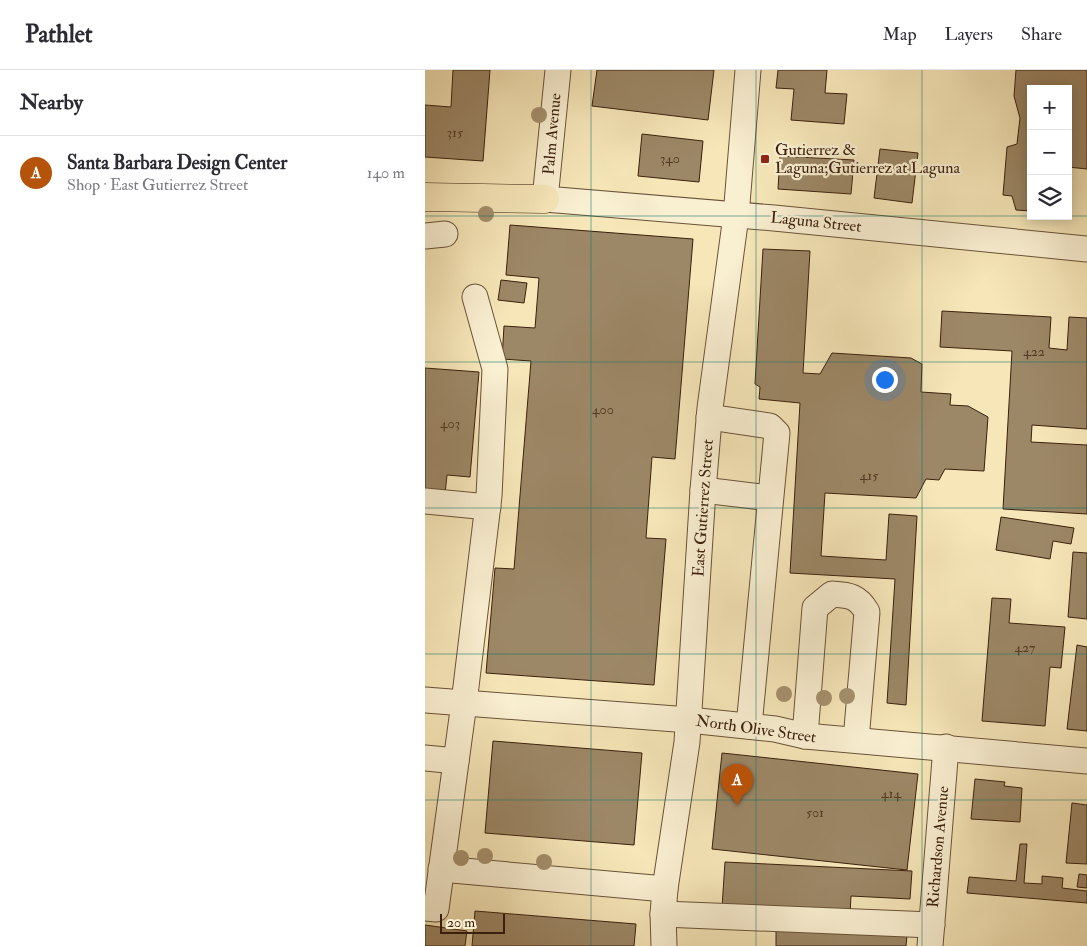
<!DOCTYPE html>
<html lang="en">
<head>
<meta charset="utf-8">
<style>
	:root { --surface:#fff; --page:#f7f7f7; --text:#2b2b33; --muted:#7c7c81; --line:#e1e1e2; --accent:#b45309 }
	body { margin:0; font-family:"IM FELL Double Pica",serif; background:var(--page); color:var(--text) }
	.controls { position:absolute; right:15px; top:15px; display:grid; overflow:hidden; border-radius:0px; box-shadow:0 2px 12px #0003 }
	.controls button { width:45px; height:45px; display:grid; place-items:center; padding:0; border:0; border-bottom:1px solid var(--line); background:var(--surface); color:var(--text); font:25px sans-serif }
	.scale { position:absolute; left:15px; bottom:12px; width:65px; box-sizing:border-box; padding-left:5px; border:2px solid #3b200d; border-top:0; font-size:14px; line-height:18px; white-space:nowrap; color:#3b200d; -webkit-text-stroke:4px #f9efd1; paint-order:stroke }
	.you { position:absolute; left:459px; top:309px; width:18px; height:18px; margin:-12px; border:4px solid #fff; border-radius:50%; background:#1a73e8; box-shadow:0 0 0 8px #1a73e833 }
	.badge { display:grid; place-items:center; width:32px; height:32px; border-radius:50%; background:var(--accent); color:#fff; font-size:16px; font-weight:700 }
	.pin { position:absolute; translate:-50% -41px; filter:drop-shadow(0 1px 2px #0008) }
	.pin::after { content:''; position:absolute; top:26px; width:18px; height:15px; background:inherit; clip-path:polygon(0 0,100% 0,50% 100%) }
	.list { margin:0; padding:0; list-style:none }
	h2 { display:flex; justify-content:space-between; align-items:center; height:65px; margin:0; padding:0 20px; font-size:21px }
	h2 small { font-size:16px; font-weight:400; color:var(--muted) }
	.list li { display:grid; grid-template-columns:32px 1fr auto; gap:15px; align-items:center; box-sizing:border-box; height:75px; padding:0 20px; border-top:1px solid var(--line) }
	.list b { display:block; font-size:19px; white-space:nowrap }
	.list p { margin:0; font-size:16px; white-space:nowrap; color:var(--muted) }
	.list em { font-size:16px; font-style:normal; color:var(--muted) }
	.icon { flex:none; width:28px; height:28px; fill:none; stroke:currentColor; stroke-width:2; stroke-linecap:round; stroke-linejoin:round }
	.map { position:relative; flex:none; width:662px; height:876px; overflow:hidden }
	header { display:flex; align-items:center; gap:30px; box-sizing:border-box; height:70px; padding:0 25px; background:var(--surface); border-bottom:1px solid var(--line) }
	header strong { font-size:24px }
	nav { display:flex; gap:28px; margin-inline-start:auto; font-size:18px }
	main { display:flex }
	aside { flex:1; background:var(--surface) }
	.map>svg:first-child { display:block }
</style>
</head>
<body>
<header>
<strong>Pathlet</strong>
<nav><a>Map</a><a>Layers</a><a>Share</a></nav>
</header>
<main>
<aside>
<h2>Nearby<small></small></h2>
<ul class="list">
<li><span class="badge">A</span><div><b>Santa Barbara Design Center</b><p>Shop · East Gutierrez Street</p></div><em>140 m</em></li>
</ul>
</aside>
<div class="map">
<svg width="662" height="876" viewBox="0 0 662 876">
	<rect width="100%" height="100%" fill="#f6e6b8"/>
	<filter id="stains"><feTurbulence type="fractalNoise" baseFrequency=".004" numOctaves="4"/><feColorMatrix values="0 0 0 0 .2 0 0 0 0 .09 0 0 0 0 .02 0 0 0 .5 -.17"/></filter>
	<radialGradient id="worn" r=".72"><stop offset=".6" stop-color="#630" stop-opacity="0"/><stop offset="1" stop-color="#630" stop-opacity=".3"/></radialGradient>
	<g fill="#9c8766" stroke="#3b200d">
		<polygon points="28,0 65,0 58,91 0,87 0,35 26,37"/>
		<polygon points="172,0 289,0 283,50 167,36"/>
		<polygon points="353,0 402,0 400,23 422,24 419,54 366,50 369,19 351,18"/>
		<polygon points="591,0 662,0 662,99 643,97 643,19 606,19 606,141 591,140 587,126 578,125 582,77 592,74 595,48 589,26"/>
		<polygon points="217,64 278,71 274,112 213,106"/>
		<polygon points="455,79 493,83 487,133 449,128"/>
		<polygon points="355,86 429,90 426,124 353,119"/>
		<polygon points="85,155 268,169 250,389 227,387 221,468 241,469 229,615 61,603 70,498 89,499 106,291 77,289 79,256 110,258 114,208 81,205"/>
		<polygon points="338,179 385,181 378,303 395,304 407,283 486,288 497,294 496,322 526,324 525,335 543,336 563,347 559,401 520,399 514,410 501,409 491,428 400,423 396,486 461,490 464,444 492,446 481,635 462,633 470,509 365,503 375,333 334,329 335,317 330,314"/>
		<polygon points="76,210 102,213 99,233 73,230"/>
		<polygon points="517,241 626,247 624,278 642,280 644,247 662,248 662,359 607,355 606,372 662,375 662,444 578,439 587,281 515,277"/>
		<polygon points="0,298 54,302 45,407 22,405 20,424 0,423"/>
		<polygon points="576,447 649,458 646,474 628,471 625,489 571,480"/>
		<polygon points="648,482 662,483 662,549 643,547"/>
		<polygon points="567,528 586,529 584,553 640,557 636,598 625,597 620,656 557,651"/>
		<polygon points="652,575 662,577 662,661 642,659"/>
		<polygon points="68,671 217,683 209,775 60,763"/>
		<polygon points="297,683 493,704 482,800 287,779"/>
		<polygon points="550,709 580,712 579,716 597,718 595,752 546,749"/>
		<polygon points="647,733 662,735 662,794 641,793"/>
		<polygon points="595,774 602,774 599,813 617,814 617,806 638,808 637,818 662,821 662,833 542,823 544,807 591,811"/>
		<polygon points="300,792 487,801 485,829 426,826 425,844 297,837"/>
		<polygon points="654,804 662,805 662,818 652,817"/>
		<polygon points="50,841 211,854 209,876 47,876"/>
		<polygon points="0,855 42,861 40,876 0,876"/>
		<polygon points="351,861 482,865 481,876 351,876"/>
	</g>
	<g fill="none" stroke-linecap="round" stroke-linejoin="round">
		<defs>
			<g id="minor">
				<polyline points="133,0 120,129 349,148 662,179"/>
				<polyline points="0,166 20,164"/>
				<polyline points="284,347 345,356 352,363 324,656"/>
				<polyline points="278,420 345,428"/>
				<polyline points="0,431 63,437"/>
				<polyline points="0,630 264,650 350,659 380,666 662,691"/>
				<path d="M380 666 390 538 407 524C424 525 433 526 442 542L431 670"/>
				<polyline points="0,688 31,691"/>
				<polyline points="16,799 240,819"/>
				<polyline points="0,838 11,839 39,633 64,426 70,299 50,227"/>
				<polyline points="238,844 507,855"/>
				<polyline points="239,876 238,844 240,819 262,672 278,420 285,338 311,146 323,0"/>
				<polyline points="505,876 521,677"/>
			</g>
			<polyline id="highway" points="0,127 120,129"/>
		</defs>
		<use href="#minor" stroke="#6a5238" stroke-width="27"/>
		<use href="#highway" stroke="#3b200d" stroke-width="29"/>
		<use href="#minor" stroke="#f9efd1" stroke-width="25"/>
		<use href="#highway" stroke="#f6e6b8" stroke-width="28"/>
	</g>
	<g fill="#a5906d">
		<circle cx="114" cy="45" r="8"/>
		<circle cx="61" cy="144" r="8"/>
		<circle cx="359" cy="624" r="8"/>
		<circle cx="422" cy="626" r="8"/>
		<circle cx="399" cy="628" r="8"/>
		<circle cx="60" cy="786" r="8"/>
		<circle cx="36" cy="788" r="8"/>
		<circle cx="119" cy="792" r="8"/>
	</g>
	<path fill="none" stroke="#0f766e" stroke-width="1" stroke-opacity="0.55" d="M166 0V876M331 0V876M497 0V876M0 146H606M643 146H662M0 292H662M0 438H662M0 584H662M0 730H662"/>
	<rect fill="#8f2418" stroke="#f9efd1" stroke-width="2" x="335" y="84" width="10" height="10" rx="2.5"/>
	<g text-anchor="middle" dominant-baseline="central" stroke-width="4.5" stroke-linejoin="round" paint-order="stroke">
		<g font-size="14" fill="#533a23">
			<text x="30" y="62">315</text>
			<text x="245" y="88">340</text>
			<text x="609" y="281">422</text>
			<text x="178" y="339">400</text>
			<text x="25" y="353">403</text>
			<text x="444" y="405">415</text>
			<text x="600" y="577">427</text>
			<text x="466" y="723">414</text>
			<text x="390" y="742">501</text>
		</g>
		<g font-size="16" fill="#3b200d" stroke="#f9efd1">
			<text transform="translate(127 64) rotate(-85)">Palm Avenue</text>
			<text transform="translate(391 152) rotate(6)">Laguna Street</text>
			<text transform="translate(278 438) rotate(-86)">East Gutierrez Street</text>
			<text transform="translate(331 659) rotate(8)">North Olive Street</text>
			<text transform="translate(513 777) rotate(-85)">Richardson Avenue</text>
		</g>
		<g font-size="16" fill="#3b200d" stroke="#f9efd1" text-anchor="start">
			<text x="350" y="80">Gutierrez &amp;<tspan x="350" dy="18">Laguna;Gutierrez at Laguna</tspan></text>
		</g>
	</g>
	<rect width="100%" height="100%" filter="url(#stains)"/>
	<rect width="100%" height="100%" fill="url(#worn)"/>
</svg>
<div class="controls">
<button>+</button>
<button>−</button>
<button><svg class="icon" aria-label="layers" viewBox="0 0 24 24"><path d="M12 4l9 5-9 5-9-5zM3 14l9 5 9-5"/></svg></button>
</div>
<div class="scale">20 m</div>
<div class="you"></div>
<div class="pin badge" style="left:312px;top:735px">A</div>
</div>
</main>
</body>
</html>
